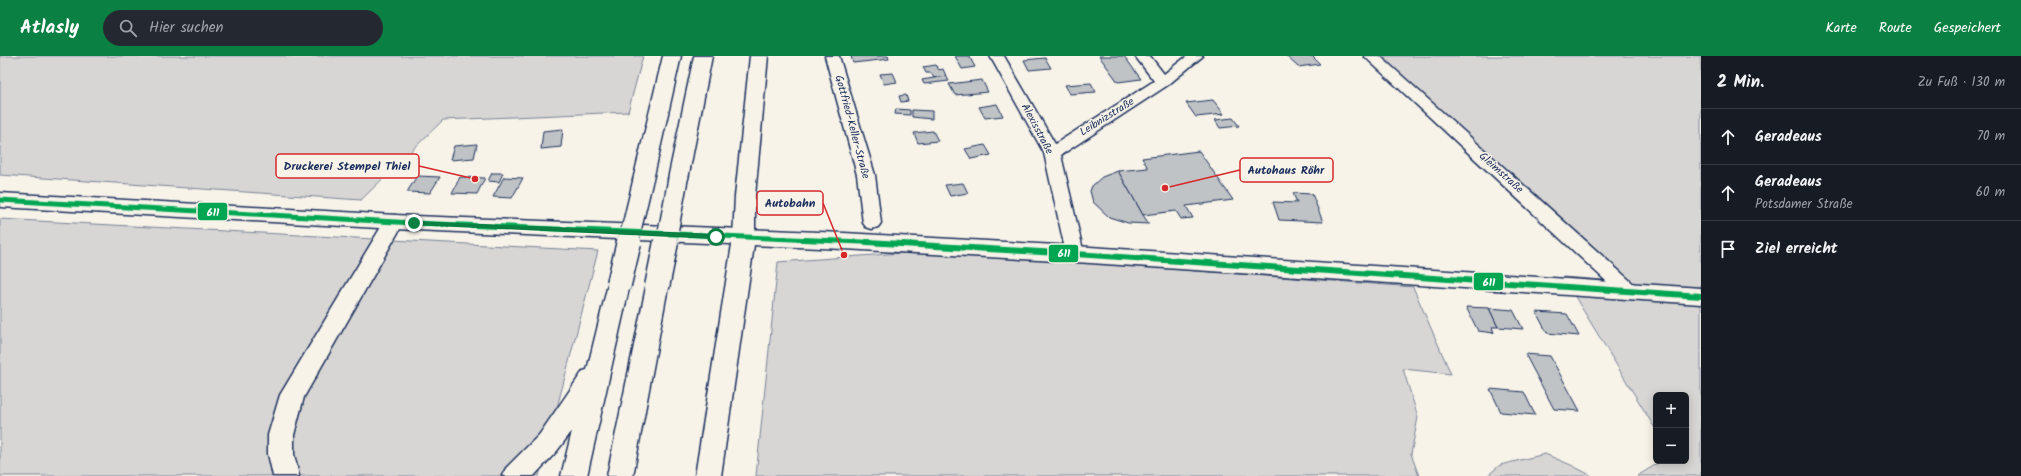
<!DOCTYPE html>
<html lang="de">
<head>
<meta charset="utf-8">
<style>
	:root { --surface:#171b24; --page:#242831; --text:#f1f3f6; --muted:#9ea1a6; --line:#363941; --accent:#0b8043 }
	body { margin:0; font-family:Kalam,sans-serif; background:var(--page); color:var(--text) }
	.controls { position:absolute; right:12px; bottom:12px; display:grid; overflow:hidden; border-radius:6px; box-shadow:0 2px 10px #0003 }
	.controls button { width:36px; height:36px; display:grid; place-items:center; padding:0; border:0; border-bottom:1px solid var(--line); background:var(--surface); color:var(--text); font:20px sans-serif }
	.stop { position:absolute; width:12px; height:12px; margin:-9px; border:3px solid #0b8043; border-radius:50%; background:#fff }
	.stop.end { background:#0b8043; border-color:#fff; box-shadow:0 1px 4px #0008 }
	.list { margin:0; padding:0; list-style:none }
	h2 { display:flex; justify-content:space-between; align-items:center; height:52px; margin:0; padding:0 16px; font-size:17px }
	h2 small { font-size:13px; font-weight:400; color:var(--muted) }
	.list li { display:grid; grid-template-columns:26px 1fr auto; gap:12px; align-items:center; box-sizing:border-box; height:56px; padding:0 16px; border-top:1px solid var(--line) }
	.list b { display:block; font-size:15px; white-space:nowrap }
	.list p { margin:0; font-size:13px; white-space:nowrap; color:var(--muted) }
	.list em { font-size:13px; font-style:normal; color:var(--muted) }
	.icon { flex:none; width:22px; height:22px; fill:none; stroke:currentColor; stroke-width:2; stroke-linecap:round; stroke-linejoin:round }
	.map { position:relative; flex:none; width:1701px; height:420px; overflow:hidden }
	header { display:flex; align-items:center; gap:24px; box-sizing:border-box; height:56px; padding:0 20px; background:var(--accent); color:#fff }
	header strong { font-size:19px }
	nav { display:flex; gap:22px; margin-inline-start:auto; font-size:14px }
	.search { width:280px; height:36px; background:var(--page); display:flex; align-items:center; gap:10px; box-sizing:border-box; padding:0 14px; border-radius:22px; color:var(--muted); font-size:15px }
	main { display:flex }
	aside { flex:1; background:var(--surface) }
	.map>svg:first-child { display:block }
</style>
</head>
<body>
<header>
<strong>Atlasly</strong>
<div class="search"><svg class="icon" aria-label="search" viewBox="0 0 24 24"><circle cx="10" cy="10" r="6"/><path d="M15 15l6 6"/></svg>Hier suchen</div>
<nav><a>Karte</a><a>Route</a><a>Gespeichert</a></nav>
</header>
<main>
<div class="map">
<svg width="1701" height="420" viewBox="0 0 1701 420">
	<rect width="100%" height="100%" fill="#f7f3e8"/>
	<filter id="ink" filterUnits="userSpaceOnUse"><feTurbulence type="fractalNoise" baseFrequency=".025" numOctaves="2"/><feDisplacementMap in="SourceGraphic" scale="8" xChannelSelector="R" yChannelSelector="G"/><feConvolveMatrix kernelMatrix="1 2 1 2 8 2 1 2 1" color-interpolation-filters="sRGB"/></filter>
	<g filter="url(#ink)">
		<g fill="#d7d6d4" stroke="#798299">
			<polygon points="0,0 643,0 628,56 443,64 361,144 0,119"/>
			<polygon points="1371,0 1701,0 1701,420 1637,420 1662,405 1686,405 1686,339 1656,339 1656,374 1563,221 1620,225"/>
			<polygon points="0,163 598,195 539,420 0,420"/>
			<polygon points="929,195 1413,231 1451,318 1403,313 1418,361 1411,398 1419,420 756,420 778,206"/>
			<polygon points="1545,398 1571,409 1592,420 1487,420 1500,409"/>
		</g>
		<g fill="#c0c3c5" stroke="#1b2f5e">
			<polygon points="851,0 888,0 889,3 853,7"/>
			<polygon points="955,0 969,0 975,11 962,13"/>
			<polygon points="1099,0 1124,0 1141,23 1118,26"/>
			<polygon points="1286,0 1312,0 1320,8 1298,11"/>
			<polygon points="1045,2 1051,12 1029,14 1024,4"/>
			<polygon points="936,9 939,14 943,13 946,20 934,22 931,17 926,17 923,11"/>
			<polygon points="893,17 897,26 884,28 880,18"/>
			<polygon points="946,20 949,25 924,28 922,24"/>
			<polygon points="982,24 988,36 955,39 949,28"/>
			<polygon points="1091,27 1096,36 1070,38 1065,29"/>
			<polygon points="906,39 908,45 901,46 899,40"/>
			<polygon points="1213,44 1224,58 1196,61 1186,47"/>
			<polygon points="997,48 1003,60 985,62 979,51"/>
			<polygon points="896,53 910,54 910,59 895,58"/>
			<polygon points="912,54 932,55 932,63 912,61"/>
			<polygon points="1233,62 1239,70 1220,72 1215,64"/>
			<polygon points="563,73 561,91 541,93 543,75"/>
			<polygon points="933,75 938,85 918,87 914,77"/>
			<polygon points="477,88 474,102 450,104 454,90"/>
			<polygon points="985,89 991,99 971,103 965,93"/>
			<polygon points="1199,95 1233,144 1186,150 1193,162 1181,163 1176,155 1143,159 1118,115 1148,112 1142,102"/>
			<polygon points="1118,115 1143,159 1149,168 1128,167 1109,161 1093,146 1090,135 1092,130 1102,121"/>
			<polygon points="492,117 503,117 499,126 488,125"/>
			<polygon points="417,120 440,121 430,137 407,136"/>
			<polygon points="460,121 485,122 477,138 452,137"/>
			<polygon points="504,121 523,122 512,142 493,141"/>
			<polygon points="963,127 968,137 950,140 945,129"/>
			<polygon points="1293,137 1312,138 1323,166 1279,164 1273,146 1297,147"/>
			<polygon points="1466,251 1489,252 1498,271 1492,271 1494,277 1478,275"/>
			<polygon points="1489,252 1513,254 1523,273 1498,271"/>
			<polygon points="1536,256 1567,258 1579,280 1547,277"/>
			<polygon points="1525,298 1550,300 1580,355 1554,353"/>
			<polygon points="1490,333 1524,336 1535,359 1501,356"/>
		</g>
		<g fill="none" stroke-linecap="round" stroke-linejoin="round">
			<defs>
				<g id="street">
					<polygon points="825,0 839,0 875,119 881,167 878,171 872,173 866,171 863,167 857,119"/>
					<polygon points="990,0 1004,0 1055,88 1154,25 1135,0 1150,0 1164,18 1187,0 1203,0 1168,29 1061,99 1084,198 1082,203 1075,205 1068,203 1066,198 1044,97"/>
					<polygon points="1364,0 1380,0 1636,230 1639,235 1636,240 1629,242 1622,240"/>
				</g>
				<polygon id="secondary" points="0,137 414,160 844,177 1075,190 1701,232 1701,248 1075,206 844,193 414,174 0,151"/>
				<g id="highway">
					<polygon points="663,0 681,0 653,124 650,129 643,131 636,129 633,124"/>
					<polygon points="694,0 712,0 688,123 685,128 678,130 671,128 668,123"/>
					<polygon points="750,0 768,0 755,140 755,182 721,420 695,420 733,182 735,140"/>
					<polygon points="394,159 401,161 404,166 304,341 294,379 294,398 299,420 273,420 268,398 268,379 280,339 387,161"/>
					<polygon points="619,220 627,222 630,228 587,420 561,420 572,375 557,395 534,420 502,420 506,412 539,379 583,315 587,314 608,228 611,222"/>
					<polygon points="657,223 665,225 668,231 633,420 607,420 646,231 649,225"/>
				</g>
			</defs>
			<use href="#street" stroke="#1b2f5e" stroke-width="3"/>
			<use href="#secondary" stroke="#1b2f5e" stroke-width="3"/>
			<use href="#highway" stroke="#1b2f5e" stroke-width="3"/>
			<use href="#street" fill="#f7f3e8" fill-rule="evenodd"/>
			<use href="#secondary" fill="#f7f3e8" fill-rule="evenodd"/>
			<use href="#highway" fill="#f7f3e8" fill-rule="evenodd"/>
			<defs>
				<g id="highway-bridge-far1">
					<polyline points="628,187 643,124"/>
					<polyline points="666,187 678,123"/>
				</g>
				<g id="highway-bridge">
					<polyline points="619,228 629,186"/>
					<polyline points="657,231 666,186"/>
				</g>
			</defs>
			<use href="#highway-bridge-far1" stroke="#1b2f5e" stroke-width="22" stroke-linecap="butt"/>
			<use href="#highway-bridge" stroke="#1b2f5e" stroke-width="27" stroke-linecap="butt"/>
			<use href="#highway-bridge-far1" stroke="#f7f3e8" stroke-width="19"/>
			<use href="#highway-bridge" stroke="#f7f3e8" stroke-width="24"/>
			<defs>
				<polyline id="bus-1-far1" points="0,144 414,167 885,187"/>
				<polyline id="bus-1" points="867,186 1075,198 1701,240"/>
			</defs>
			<use href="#bus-1-far1" stroke="#f7f3e8" stroke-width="8"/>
			<use href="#bus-1" stroke="#f7f3e8" stroke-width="10"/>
			<use href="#bus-1-far1" stroke="#00a651" stroke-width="5"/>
			<use href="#bus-1" stroke="#00a651" stroke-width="6"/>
		</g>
	</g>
	<polygon fill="#0b8043" points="414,165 716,178 719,181 716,183 414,169 410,167"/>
	<g text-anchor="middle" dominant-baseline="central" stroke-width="3" stroke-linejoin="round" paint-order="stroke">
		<g font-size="11" fill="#1b2f5e" stroke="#f7f3e8">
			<text transform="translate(1107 61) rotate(-32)">Leibnizstraße</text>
			<text transform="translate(852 71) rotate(75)">Gottfried-Keller-Straße</text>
			<text transform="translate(1037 73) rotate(62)">Alexisstraße</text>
			<text transform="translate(1501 117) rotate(42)">Gleimstraße</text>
		</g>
	</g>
	<path fill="none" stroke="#d62828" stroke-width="1.5" d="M475 123L419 110M1165 132L1240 114M844 199L823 147"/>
	<g fill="#d62828" stroke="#f7f3e8" stroke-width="1.5">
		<circle cx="475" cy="123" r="4"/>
		<circle cx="1165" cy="132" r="4"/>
		<circle cx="844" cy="199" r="4"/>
	</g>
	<g fill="#f7f3e8" stroke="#d62828" stroke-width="1.5">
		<rect x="276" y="98" width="143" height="24" rx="4"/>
		<rect x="1240" y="102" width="93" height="24" rx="4"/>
		<rect x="757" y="135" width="66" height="24" rx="4"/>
	</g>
	<g font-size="12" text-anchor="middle" font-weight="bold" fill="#1b2f5e">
		<text x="347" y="114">Druckerei Stempel Thiel</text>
		<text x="1286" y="118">Autohaus Röhr</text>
		<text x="790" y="151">Autobahn</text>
	</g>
	<g stroke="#f7f3e8" stroke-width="1.5">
		<rect x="197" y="146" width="31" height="19" rx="4" fill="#00a651"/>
		<rect x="1048" y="188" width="31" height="19" rx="4" fill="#00a651"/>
		<rect x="1473" y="216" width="31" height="19" rx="4" fill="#00a651"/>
	</g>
	<g font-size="11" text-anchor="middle" font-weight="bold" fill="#fff">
		<text x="213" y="160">611</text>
		<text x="1064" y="201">611</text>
		<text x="1489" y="230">611</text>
	</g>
</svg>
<div class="controls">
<button>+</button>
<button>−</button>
</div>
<div class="stop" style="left:716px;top:181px"></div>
<div class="stop end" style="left:414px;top:167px"></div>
</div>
<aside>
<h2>2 Min.<small>Zu Fuß · 130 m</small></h2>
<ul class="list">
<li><svg class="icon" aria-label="ahead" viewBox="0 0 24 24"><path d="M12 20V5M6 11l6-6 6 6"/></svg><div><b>Geradeaus</b></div><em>70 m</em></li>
<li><svg class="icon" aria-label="ahead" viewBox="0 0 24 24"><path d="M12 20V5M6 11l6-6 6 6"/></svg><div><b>Geradeaus</b><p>Potsdamer Straße</p></div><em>60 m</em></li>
<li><svg class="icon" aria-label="arrive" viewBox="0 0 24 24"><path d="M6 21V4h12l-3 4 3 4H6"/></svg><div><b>Ziel erreicht</b></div></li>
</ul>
</aside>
</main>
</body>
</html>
